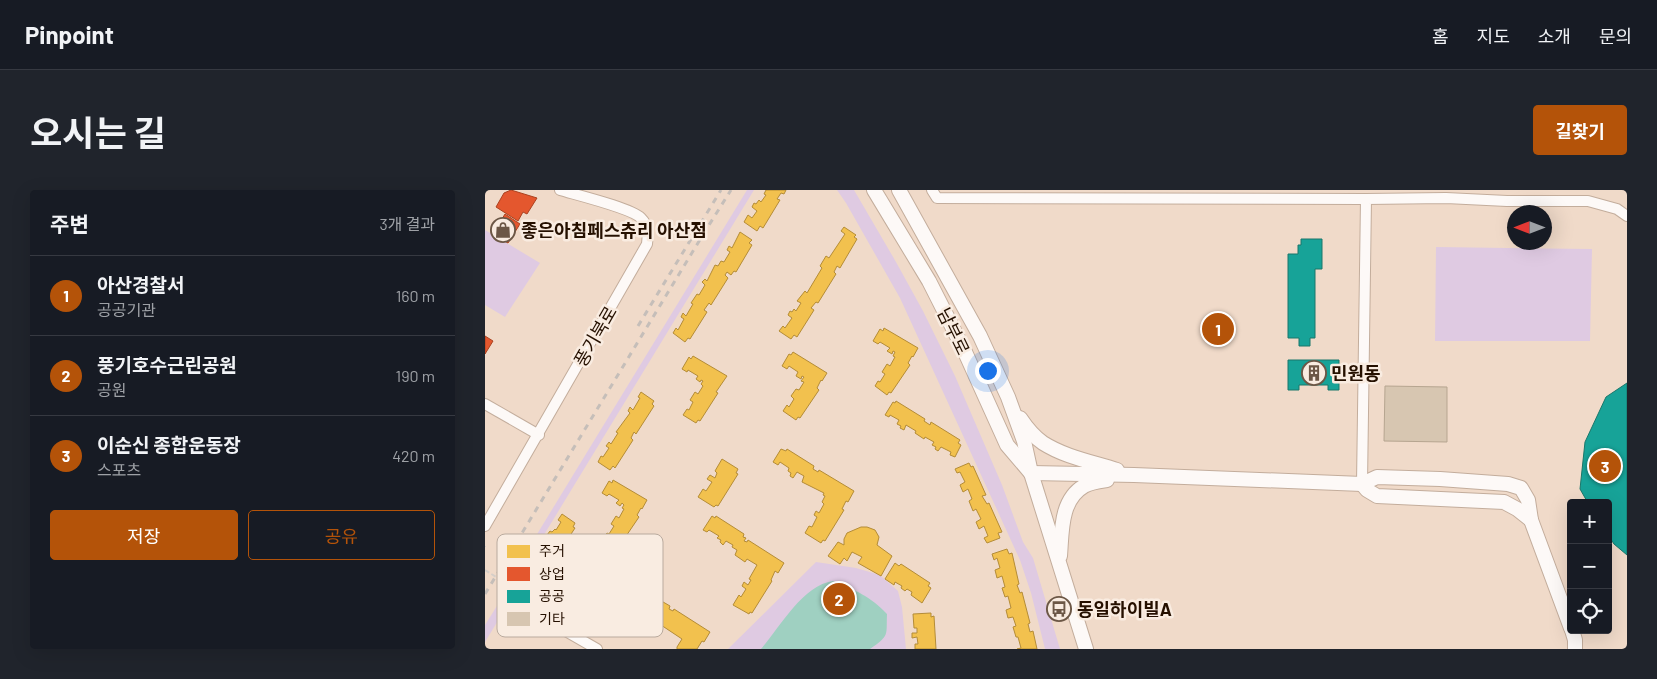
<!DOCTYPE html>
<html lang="ko">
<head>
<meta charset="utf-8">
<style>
	:root { --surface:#171b24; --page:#20242c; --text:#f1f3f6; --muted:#9ea1a6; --line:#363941; --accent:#b45309 }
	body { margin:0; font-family:Barlow,"Noto Sans KR",sans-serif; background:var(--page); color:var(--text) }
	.controls { position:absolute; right:15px; bottom:15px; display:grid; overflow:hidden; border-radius:5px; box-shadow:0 5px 20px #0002 }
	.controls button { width:45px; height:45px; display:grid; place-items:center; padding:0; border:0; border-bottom:1px solid var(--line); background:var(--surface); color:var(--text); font:25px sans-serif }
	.compass { position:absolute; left:1022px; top:15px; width:45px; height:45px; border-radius:50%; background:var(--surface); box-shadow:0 5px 20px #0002; rotate:270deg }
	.you { position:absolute; left:502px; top:180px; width:18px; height:18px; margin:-12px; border:4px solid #fff; border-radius:50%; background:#1a73e8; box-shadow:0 0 0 8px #1a73e833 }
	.badge { display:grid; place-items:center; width:32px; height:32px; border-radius:50%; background:var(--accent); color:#fff; font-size:16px; font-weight:700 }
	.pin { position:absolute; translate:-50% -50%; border:2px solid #fff; box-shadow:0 1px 5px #0006 }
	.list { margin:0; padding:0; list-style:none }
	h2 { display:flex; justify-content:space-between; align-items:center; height:65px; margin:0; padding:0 20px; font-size:21px }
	h2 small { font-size:16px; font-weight:400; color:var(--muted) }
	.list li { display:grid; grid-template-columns:32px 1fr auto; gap:15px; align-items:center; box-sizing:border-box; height:80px; padding:0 20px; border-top:1px solid var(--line) }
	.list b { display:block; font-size:19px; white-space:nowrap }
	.list p { margin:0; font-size:16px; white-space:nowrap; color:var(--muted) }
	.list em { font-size:16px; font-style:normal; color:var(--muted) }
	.actions { display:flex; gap:10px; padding:15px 20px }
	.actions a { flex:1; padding:11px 0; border:1px solid var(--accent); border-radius:5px; text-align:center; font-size:18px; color:var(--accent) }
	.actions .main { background:var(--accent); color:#fff }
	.icon { flex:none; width:28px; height:28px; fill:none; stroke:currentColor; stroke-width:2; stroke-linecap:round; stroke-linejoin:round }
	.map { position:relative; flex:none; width:1142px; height:459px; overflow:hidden; border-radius:5px }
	header { display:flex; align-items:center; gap:30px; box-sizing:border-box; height:70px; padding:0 25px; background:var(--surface); border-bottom:1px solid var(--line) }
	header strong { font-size:24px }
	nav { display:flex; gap:28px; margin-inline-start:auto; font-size:18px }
	.intro { display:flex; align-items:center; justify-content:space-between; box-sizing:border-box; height:120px; padding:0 30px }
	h1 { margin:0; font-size:35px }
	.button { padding:12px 22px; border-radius:5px; background:var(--accent); color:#fff; font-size:18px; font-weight:700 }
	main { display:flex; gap:30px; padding:0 30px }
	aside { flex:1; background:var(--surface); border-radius:5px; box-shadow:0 5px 20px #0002 }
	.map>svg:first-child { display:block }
</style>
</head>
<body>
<header>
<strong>Pinpoint</strong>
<nav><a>홈</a><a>지도</a><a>소개</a><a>문의</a></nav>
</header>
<div class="intro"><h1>오시는 길</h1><a class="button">길찾기</a></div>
<main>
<aside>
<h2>주변<small>3개 결과</small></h2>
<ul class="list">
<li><span class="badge">1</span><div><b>아산경찰서</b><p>공공기관</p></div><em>160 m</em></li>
<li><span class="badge">2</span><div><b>풍기호수근린공원</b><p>공원</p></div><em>190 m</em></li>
<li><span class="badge">3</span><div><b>이순신 종합운동장</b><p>스포츠</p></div><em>420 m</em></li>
</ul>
<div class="actions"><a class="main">저장</a><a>공유</a></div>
</aside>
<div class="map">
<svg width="1142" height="459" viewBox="0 0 1142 459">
	<rect width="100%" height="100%" fill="#f0dac9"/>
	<g fill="#dfcae2">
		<polygon points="262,0 269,0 26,399 21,395"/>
		<polygon points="352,0 369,0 411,72 438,121 470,186 517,295 538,352 548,368 575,459 560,459 546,403 535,370 415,108 361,13"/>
		<polygon points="0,40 55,73 20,127 0,115"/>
		<polygon points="951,57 1107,59 1105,151 950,151"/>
		<polygon points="331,372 371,378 395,385 413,401 417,417 421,459 243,459"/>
		<polygon points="15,411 22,416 0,452 0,435"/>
	</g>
	<path fill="#9fd0c1" d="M348 391C370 400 385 406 402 424 401 446 405 445 385 459H276C295 437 318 395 348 391Z"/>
	<g fill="#f2c14e" stroke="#b48c37">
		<polygon points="281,0 301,0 299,4 296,3 292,9 295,10 278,38 275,36 272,41 259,32 263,25 267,28 272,21 267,17 269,13 271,14 274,10 276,12 281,5 279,4"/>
		<polygon points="359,37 371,45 369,47 372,49 355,78 352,76 349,82 351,84 333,113 331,112 326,118 329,120 312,147 309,145 306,149 294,141 298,136 300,138 307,128 303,125 305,121 307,122 309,119 311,121 316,113 312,111 320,101 322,103 337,78 335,76 341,66 344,68 360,44 356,41"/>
		<polygon points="255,42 267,50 264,53 267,55 251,82 249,81 246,85 242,82 240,85 243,88 226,115 224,113 219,120 222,122 205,149 203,148 200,152 188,143 191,138 193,140 199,129 196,127 198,123 201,126 208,114 206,113 212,104 214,105 220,95 217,92 220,89 222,91 230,75 233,76 236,71 239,72 245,62 242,60 244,56 247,58"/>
		<polygon points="399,138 433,158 428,167 427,166 423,173 425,175 406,203 404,202 402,205 390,196 393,191 395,192 400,184 397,182 402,174 405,176 410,167 408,166 410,162 408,161 407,164 402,161 405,158 395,152 393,154 388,151 395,139 398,141"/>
		<polygon points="308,162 342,183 337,191 336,190 332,198 334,200 315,228 313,227 311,230 298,221 302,215 304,217 309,209 306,206 311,199 314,200 319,192 316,191 319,187 317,186 316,189 311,186 313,182 304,176 302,179 297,176 304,164 306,165"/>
		<polygon points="208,166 242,186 231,202 233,203 215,231 213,230 211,233 198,225 202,219 204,220 208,212 205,210 210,202 213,204 218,196 216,194 218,191 216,190 215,192 211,189 213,186 203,180 202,182 197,179 204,167 206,169"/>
		<polygon points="156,202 169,211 167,214 169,216 151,244 149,242 146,248 148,250 130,278 128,276 125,280 113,272 116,266 118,267 124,258 121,256 124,252 126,254 133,243 131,242 145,223 143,221 145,217 148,220 155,208 153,207"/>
		<polygon points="411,211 440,229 439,231 445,235 446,232 475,250 473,253 476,255 470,267 465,265 466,262 456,257 453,261 450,259 451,257 447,255 449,252 440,247 439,249 430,243 431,241 421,235 419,240 415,238 416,236 412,234 414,230 405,225 404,227 400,225 408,212 410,213"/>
		<polygon points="296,259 301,261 302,259 329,276 328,279 333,282 334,280 369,301 363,312 361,311 357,319 359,320 340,351 338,350 336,353 320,343 324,336 327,337 332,327 329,325 331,321 334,323 339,314 337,312 340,306 338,305 339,303 317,292 319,286 312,282 308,288 305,286 306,283 303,281 304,278 295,272 293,275 288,272"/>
		<polygon points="237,269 253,279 251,283 253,284 233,316 231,315 229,317 213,307 218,299 221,301 227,292 222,289 225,285 230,288 232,283 230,281"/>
		<polygon points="484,273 486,277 488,276 501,305 497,306 502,314 504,313 517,342 513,343 515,348 502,353 499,348 503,346 499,336 494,339 491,332 496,329 491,319 488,321 484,311 487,309 483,299 478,302 475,295 480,292 475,282 472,283 470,279"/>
		<polygon points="128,290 162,310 157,319 156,318 152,325 154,327 135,355 133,354 131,357 118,348 122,343 124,344 129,336 126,334 131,326 134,328 139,319 137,318 139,315 137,313 135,316 131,313 134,310 124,304 122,306 117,303 124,291 127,293"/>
		<polygon points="77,324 90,333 88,337 90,338 71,367 69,366 67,369 69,370 68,372 70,374 53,402 50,400 47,404 35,395 39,390 41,391 47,382 43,380 46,375 48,377 50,374 51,375 56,368 54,366 58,361 56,360 59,355 62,356 67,348 62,345 65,341 67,342 70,339 71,340 76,332 73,330"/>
		<polygon points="227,326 230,328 231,326 259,344 258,347 261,348 259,351 262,352 263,350 299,373 293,383 290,381 286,390 287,391 267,423 265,422 264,424 248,415 254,405 256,407 261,399 257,396 259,392 263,395 266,390 264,389 272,375 262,369 260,372 250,365 252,360 247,357 248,355 241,351 238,355 235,352 236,350 232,348 234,346 224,340 222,342 218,340"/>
		<polygon points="376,337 382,337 390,340 394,347 392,355 407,366 396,386 373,373 377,367 367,362 362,371 359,368 355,374 343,366 353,352 359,355 359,349 362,343"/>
		<polygon points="522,359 524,364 527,363 534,394 532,395 535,403 537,402 545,433 543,434 545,442 548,441 552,459 532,459 536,458 533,447 531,447 528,437 531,436 528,427 523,428 521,420 526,418 523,406 520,407 517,398 520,397 517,386 512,388 510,380 515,378 512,368 509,370 507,364"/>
		<polygon points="410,373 414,376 416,374 445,393 443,396 446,398 437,413 426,405 427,402 422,399 420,401 416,398 417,396 410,392 409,395 400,389"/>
		<polygon points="150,398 153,400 154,398 185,416 184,419 188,421 189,419 225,442 219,452 217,451 212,459 192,459 192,457 197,449 176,435 177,433 171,429 173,426 165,421 161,427 156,420 158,417 150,412 148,414 143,410"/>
		<polygon points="446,423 446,427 449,426 451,459 430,459 430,454 433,454 432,447 427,448 427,443 432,443 432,438 429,438 428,424"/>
	</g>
	<g fill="#e4572e" stroke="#ab4220">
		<polygon points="26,0 52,8 42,24 38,22 33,31 11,17 19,3"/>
		<polygon points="20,24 35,34 23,53 8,44"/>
		<polygon points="0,146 8,151 0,164"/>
	</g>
	<g fill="#17a398" stroke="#1b776a">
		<polygon points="816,49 837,49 837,79 830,79 830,148 825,148 825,156 814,156 814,148 803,148 803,64 813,64 813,55 816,55"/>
		<polygon points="803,170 854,170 854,200 843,200 843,195 814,195 814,200 803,200"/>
		<polygon points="1142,193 1142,365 1129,354 1123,345 1123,313 1103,313 1095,299 1100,252 1121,207"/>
	</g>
	<polygon fill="#d7c6b1" stroke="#b6a590" points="900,196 962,197 962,252 899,251"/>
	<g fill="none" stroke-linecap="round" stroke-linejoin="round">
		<defs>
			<g id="street">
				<polyline points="447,0 452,8 881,9"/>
				<polyline points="0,214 54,245"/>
				<polyline points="877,294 881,9 961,8 1022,11 1103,11 1132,19 1142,26"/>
				<path d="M0 336 162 54C163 44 164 36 156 28 146 18 92 5 75 0"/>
				<polyline points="47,425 58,428 112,459"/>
			</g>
			<g id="secondary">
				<polyline points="389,0 444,91 480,162 522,255 545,282"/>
				<polyline points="414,0 495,146 523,207 539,251 546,283 601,459"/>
				<path d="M535 228C541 237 549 247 558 253 580 267 607 272 632 280"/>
				<polyline points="546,283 649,285 877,294 892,287 955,289 1023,294 1036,298 1043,310 1046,330 1086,438"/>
				<polyline points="877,294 882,300 892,306 1019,312 1032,319 1046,330"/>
				<path d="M575 366C577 342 575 310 599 296 606 292 615 291 622 290"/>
				<polyline points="1087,440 1090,450 1090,459"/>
			</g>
		</defs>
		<use href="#street" stroke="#c3ad9c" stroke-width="12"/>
		<use href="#secondary" stroke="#c3ad9c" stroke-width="16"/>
		<g stroke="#d5cec8" stroke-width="2" stroke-dasharray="5 2.5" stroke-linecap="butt">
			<polyline points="0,356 0,357"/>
			<polyline points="24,395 39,405 36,408 29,404"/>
		</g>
		<use href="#street" stroke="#fdf9f7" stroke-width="10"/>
		<use href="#secondary" stroke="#fdf9f7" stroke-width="14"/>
		<g stroke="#c5beb9" stroke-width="3" stroke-dasharray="6 6" stroke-linecap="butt">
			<polyline points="153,136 236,0"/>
			<polyline points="0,404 219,43 246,0"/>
		</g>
		<polyline stroke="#d5cec8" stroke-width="2" stroke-dasharray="5 2.5" stroke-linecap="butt" points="0,380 24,395 22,398"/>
	</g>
	<defs>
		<symbol id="shop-ring" viewBox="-11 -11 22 22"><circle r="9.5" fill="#f9ece1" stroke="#6c5746" stroke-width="1.5"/><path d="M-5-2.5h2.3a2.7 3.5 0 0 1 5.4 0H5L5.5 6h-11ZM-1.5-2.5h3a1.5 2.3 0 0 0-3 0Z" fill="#6c5746"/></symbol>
		<symbol id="building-ring" viewBox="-11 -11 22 22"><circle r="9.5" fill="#f9ece1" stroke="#6c5746" stroke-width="1.5"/><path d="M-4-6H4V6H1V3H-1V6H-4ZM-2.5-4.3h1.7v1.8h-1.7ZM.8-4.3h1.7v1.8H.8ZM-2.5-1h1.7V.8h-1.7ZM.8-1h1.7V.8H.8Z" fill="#6c5746"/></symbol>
		<symbol id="bus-ring" viewBox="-11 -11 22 22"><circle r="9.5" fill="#f9ece1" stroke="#6c5746" stroke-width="1.5"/><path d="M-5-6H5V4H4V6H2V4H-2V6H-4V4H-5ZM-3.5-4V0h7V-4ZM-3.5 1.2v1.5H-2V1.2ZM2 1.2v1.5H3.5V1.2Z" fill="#6c5746"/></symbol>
	</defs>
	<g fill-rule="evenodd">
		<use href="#shop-ring" x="4" y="26" width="28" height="28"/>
		<use href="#building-ring" x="815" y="169" width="28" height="28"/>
		<use href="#bus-ring" x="560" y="405" width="28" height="28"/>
	</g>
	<g text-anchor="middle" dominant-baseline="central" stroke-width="5" stroke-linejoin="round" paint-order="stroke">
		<g font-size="18" font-weight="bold" fill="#251000" stroke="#f9ece1" text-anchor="start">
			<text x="36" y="40">좋은아침페스츄리 아산점</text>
			<text x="846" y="183">민원동</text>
			<text x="592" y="419">동일하이빌A</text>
		</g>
		<g font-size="18" fill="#251000" stroke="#f9ece1">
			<text transform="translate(469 141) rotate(64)">남부로</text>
			<text transform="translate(110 146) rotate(-60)">풍기북로</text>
		</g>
	</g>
	<rect x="12" y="344" width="166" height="103" rx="8" fill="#f9ece1" stroke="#b9aa9e" stroke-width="1"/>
	<rect x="22" y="355" width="23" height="13" fill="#f2c14e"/>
	<rect x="22" y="377" width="23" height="14" fill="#e4572e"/>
	<rect x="22" y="400" width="23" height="13" fill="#17a398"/>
	<rect x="22" y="422" width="23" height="14" fill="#d7c6b1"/>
	<g font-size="14" fill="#251000">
		<text x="54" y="366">주거</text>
		<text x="54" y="389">상업</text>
		<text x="54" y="411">공공</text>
		<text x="54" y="434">기타</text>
	</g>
</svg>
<div class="controls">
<button>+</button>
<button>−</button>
<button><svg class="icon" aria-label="locate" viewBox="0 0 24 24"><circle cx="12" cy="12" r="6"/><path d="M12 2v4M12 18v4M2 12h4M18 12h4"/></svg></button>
</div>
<svg class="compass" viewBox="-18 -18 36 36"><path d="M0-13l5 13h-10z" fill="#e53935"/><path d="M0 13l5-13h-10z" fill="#9ea1a6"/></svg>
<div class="you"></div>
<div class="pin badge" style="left:733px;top:139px">1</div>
<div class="pin badge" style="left:354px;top:409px">2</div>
<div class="pin badge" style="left:1120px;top:276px">3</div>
</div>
</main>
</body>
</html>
